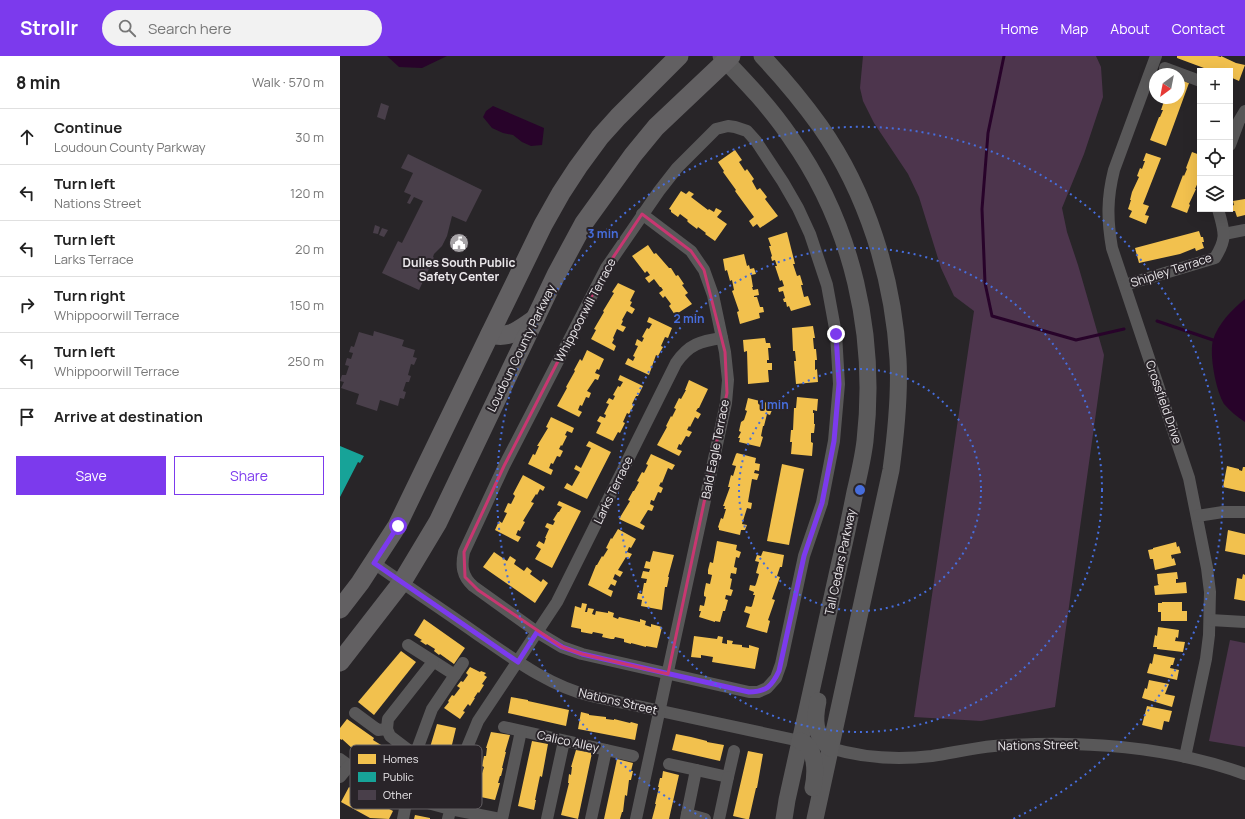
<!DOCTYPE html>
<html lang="en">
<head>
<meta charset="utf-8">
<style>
	:root { --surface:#fff; --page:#f2f2f2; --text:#222; --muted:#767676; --line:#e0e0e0; --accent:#7c3aed }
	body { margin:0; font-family:Manrope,sans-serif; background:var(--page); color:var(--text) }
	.controls { position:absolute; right:12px; top:12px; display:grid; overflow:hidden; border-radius:0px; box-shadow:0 4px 16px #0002 }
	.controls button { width:36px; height:36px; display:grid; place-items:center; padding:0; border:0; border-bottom:1px solid var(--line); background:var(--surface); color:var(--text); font:20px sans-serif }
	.compass { position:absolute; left:809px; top:12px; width:36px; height:36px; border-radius:50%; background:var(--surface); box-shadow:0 4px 16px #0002; rotate:212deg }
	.stop { position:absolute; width:12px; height:12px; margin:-9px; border:3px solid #7c3aed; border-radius:50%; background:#fff }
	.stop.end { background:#7c3aed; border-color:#fff; box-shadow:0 1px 4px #0008 }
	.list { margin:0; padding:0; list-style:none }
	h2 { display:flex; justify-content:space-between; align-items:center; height:52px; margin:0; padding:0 16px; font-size:17px }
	h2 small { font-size:13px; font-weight:400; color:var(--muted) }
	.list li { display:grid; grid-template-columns:26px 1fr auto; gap:12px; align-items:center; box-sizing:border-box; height:56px; padding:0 16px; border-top:1px solid var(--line) }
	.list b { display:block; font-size:15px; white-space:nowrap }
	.list p { margin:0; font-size:13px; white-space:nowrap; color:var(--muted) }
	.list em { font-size:13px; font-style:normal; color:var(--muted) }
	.actions { display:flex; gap:8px; padding:12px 16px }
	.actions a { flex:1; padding:9px 0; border:1px solid var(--accent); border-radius:0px; text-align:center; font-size:14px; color:var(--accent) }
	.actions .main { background:var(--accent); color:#fff }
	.icon { flex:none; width:22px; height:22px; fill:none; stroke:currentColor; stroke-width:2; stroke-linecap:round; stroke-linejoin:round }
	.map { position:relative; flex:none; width:905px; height:763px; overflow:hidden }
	header { display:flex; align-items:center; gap:24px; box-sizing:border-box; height:56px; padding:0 20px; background:var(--accent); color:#fff }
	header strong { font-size:19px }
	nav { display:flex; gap:22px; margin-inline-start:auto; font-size:14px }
	.search { width:280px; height:36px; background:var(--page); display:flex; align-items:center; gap:10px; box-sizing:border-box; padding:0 14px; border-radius:22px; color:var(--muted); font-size:15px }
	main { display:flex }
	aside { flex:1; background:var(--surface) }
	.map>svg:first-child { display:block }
</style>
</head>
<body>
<header>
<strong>Strollr</strong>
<div class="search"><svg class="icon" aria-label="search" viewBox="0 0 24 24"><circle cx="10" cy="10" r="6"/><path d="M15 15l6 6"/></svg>Search here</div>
<nav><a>Home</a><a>Map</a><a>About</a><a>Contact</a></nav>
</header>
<main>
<aside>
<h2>8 min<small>Walk · 570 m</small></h2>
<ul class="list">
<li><svg class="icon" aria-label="ahead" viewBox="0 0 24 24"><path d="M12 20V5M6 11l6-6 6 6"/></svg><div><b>Continue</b><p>Loudoun County Parkway</p></div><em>30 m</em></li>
<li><svg class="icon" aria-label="left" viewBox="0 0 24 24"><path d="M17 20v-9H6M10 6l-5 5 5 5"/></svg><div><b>Turn left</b><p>Nations Street</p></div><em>120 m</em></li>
<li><svg class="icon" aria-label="left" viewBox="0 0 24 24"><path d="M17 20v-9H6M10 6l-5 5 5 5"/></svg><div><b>Turn left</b><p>Larks Terrace</p></div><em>20 m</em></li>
<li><svg class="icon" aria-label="right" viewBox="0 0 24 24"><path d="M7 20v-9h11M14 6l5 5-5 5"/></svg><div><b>Turn right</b><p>Whippoorwill Terrace</p></div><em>150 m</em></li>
<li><svg class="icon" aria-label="left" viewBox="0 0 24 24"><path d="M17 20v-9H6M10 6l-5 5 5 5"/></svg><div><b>Turn left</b><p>Whippoorwill Terrace</p></div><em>250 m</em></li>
<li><svg class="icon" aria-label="arrive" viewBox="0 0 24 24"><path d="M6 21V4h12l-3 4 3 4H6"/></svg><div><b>Arrive at destination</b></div></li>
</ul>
<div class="actions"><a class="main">Save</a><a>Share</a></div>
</aside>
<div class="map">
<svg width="905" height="763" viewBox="0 0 905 763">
	<rect width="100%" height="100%" fill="#282528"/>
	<g fill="#4d354d">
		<polygon points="523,0 756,0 761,11 763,41 744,98 722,152 727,176 738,209 764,299 715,651 641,665 574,661 634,255 614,240 601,212 579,141 568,118 534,67 523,45 520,32"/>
		<polygon points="890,584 905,587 905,691 869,685"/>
	</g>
	<g fill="#28032a">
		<polygon points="47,0 107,0 82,12 59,11"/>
		<polygon points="153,50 204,72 202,89 191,90 182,86 173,79 163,77 152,72 143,61 146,55"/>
		<path d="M905 243V366C897 361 890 355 884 348 876 335 869 299 873 284 878 268 892 253 905 243Z"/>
	</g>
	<g fill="#f2c14e">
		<polygon points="837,0 877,0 881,1 881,0 896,7 905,9 899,25 890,21 890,15 872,15 837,2"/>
		<polygon points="839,23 849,27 826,90 810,84 819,61 820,61 823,54 821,54 824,45 826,42 839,42"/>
		<polygon points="395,94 402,104 399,106 405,115 407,113 414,123 412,125 417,134 420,132 427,141 425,143 438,160 420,172 417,168 413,171 409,165 414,161 395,135 396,134 383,116 384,115 378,106"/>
		<polygon points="852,96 860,99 860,122 855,133 856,133 849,148 850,149 847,157 831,151 843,119 844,120 847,113 846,112"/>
		<polygon points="806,97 821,102 803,148 809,150 805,159 809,160 806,168 789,161 792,155 788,153 791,144 790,144 792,136 799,121 797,120 800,112 802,113 805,105 803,105"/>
		<polygon points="341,135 346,138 349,135 354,138 351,141 368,154 369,153 374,156 376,152 382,155 377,161 387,168 375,185 365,178 366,177 358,171 357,173 349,167 347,165 348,164 340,158 338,161 331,156 331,154 329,153"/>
		<polygon points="905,143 905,159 897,161 895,155 893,155 892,150 894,149 893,145"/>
		<polygon points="859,175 861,181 863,181 864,186 862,186 864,192 856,195 855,192 840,198 799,207 795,192"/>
		<polygon points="447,176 455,208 453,208 457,220 460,219 463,229 461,229 464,241 468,240 471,249 451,255 449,250 447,251 446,246 444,246 443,243 445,242 443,235 439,236 438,232 444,230 442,224 440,225 435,210 437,210 435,204 432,205 431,201 432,200 429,190 431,190 428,182"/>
		<polygon points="308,189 314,198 316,197 329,212 331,212 336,220 338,219 344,228 342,229 348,237 345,239 352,248 335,259 329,250 331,248 325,240 323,242 319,237 323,234 321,231 320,231 314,223 309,227 305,222 310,219 307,215 305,217 292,200"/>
		<polygon points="404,198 407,210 409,209 410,213 414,212 416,218 411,219 413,231 412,231 413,234 418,233 419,239 414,240 414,241 417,241 420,251 423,251 424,256 419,257 420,262 400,268 397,256 399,255 392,235 394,234 392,224 390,225 387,214 385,215 383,203"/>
		<polygon points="278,227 295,235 290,245 292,246 290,250 295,253 292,258 287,255 282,264 283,265 281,269 286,271 283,276 277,273 273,282 274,283 272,287 276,290 274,295 251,283 256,274 254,273 264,256 263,255 274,237 272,236"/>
		<polygon points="309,261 332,272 328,282 325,281 321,290 323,291 318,300 316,299 309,319 285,308 288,302 293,305 295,301 293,300 298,290 295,289 297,283 302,286 304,282 302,281 307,272 309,273 312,268 307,266"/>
		<polygon points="473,270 475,282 473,282 474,293 476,293 477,304 475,304 475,314 477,313 478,326 456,328 454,305 456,305 455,295 453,295 452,272"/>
		<polygon points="425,282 426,287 430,287 431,292 428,292 429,304 427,304 427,307 432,307 432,314 428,314 429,326 408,328 407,295 404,296 403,284"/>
		<polygon points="247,294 264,303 259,314 257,313 255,317 260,319 258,324 255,323 247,335 251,337 249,342 246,341 242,350 240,349 238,354 242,356 239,361 217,350 227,332 226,331 235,315 234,314 240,303 242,305"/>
		<polygon points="280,319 303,330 298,340 296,340 292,348 294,349 289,358 287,357 283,366 285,367 280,377 278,376 273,385 256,377 261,367 257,365 260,360 265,362 266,359 264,358 269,348 266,347 269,342 273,344 275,340 273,339 278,330 280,331 283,326 278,324"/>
		<polygon points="349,324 368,333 359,352 358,352 356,355 361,358 358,363 355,361 350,371 349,370 347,374 352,376 349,381 346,380 341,389 339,388 337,393 342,395 339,400 317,389 327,371 326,370 331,360 332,361 336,353 334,352 339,342 341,343 346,334 345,334"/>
		<polygon points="457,341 478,343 477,355 473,354 473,357 474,357 474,368 475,368 474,377 471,377 471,386 473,387 472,400 451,398 452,386 450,386 451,374 453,374 454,352 456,352"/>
		<polygon points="408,342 428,347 426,353 432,354 430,359 427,358 424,370 423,370 421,380 423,381 420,391 399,386 400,382 398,382 401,376 399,375 401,366 404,364 407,355 405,354"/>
		<polygon points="211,361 234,372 232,377 227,375 225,379 227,380 222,390 221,389 219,393 223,395 220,401 217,400 213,408 211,407 209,412 213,414 211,419 188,408 193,398 195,399 199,390 197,390 208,372 206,371"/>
		<polygon points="249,385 271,396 247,443 224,432 227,427 232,430 240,416 234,413 236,409 241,412 251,392 246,390"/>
		<polygon points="397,397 416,402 415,407 420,408 419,415 415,414 414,417 419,418 417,424 412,423 408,446 412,447 411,453 407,452 402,468 407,469 405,474 401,474 400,479 379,474 379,472 378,471 381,462 383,463 386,453 384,453 385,450 383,450 390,431 388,431 391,419 393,420 396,410 392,409 396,398"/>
		<polygon points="311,398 335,409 332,414 328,412 322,427 321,426 319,430 323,432 321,437 318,436 314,445 311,444 310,448 314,450 312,455 308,454 300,467 305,470 303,474 279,463 290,445 288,444 293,435 294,435 299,426 297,425 302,416 304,417 308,409 306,408"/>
		<polygon points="442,408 464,413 449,489 427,485"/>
		<polygon points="887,410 899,413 899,414 902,415 903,411 905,411 905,436 883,431"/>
		<polygon points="183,419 205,431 203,435 200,433 197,439 196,438 191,446 194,447 183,465 185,466 180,475 178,474 176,479 181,481 178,486 155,474 159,465 162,467 167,457 164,456 168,447 171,448 175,440 173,438"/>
		<polygon points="219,445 241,455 212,512 195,503 201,493 196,490 199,485 204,488 206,482 205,482 209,473 205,471 207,467 213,469 215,465 213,464 218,456 219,456 222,451 217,449"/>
		<polygon points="278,473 296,483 291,492 289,491 287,496 292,498 289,503 286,501 278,514 283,516 280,521 275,518 273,523 277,525 275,530 271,528 268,533 273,535 271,541 248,529 256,509 257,509 262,500 263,501 268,493 266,492 271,482 272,483"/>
		<polygon points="888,474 905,478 905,499 885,495"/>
		<polygon points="377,485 397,489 396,494 401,496 399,502 396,501 394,511 397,512 396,518 391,517 390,522 392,523 390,533 393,534 391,540 386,539 385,543 388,544 385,555 383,555 380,566 375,565 375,566 359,561 361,555 359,555 360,549 364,550 366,541 364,540 364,537 366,527 370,528 372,519 368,518 368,514 370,506 373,507"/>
		<polygon points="836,486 837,491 839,490 841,497 831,499 832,503 834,502 836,509 815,514 813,503 810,503 808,494 813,493 813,492"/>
		<polygon points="313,495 334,499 328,521 329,521 327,531 325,531 322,554 301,550 302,544 297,543 298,537 302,538 304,527 306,527 307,523 301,522 303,515 309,516 310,513 304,512 306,505 310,506"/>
		<polygon points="423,495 444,499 442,511 440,511 437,520 440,521 432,543 435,544 428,564 430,565 427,577 406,571 410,558 404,556 406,550 411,551 412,550 415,539 413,539 414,536 409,534 410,529 415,530 416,528 419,518 416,517 419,506 415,505 417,499 421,500"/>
		<polygon points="154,496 167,505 170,500 176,504 174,508 184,515 187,511 192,515 190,518 201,526 203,523 208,527 195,547 143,511"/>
		<polygon points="837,516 838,523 836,523 836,527 846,526 847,537 815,539 814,530 819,529 818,528 817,518"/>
		<polygon points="903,518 905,519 905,545 894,543 897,522 902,523"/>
		<polygon points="822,546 842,546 842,555 847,555 847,565 821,565 821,556 818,556 818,547 822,547"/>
		<polygon points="242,547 247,548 245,556 247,556 248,552 254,553 252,558 255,559 256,555 268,557 268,555 274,557 273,561 278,563 279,561 300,566 300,563 306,565 305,569 311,571 311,568 322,571 317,592 306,590 306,591 291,587 291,588 284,586 284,583 275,581 274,583 271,583 262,581 263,578 253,576 252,578 241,576 241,573 231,571 235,550 241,552"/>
		<polygon points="84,563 125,592 114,608 100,598 99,599 94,595 95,593 87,588 86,589 80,585 82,584 74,579"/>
		<polygon points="818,571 839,574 838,582 836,581 835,585 845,586 843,596 817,593 817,591 813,591 815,579 817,580"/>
		<polygon points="354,580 377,583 378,580 383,581 382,587 387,588 387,584 393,585 392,588 402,589 402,591 409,592 409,589 419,592 415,613 372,606 373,601 361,599 361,602 351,601"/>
		<polygon points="61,595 76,606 34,659 18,646"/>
		<polygon points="814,598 835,602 833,609 831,609 830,612 839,614 837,624 807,617 810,607 812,608"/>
		<polygon points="130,611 140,616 141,615 146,617 144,619 147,621 142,628 144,629 139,637 138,636 134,642 135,642 130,650 128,648 123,655 125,656 120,663 104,652 109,646 108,645 112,639 114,640 120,632 117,630 121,625 123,626 128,619 126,617"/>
		<polygon points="809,624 829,628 825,638 835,640 832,651 802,642 805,632 807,633"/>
		<polygon points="171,641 188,644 188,645 229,654 226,670 168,657"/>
		<polygon points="807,650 832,655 829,666 824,665 822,674 802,669"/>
		<polygon points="241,656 249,658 249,659 266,661 266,663 274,664 274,663 290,667 291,666 298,668 295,684 238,673"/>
		<polygon points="7,663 34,682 33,684 46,692 44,695 46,694 53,700 54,699 59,703 48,718 34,709 35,707 21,698 22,697 16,693 14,694 2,683 2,684 0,683 0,672"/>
		<polygon points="97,668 116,672 110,697 108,696 104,713 103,713 101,719 102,720 100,728 81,723 84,715 83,714 88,699 91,699 88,698"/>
		<polygon points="151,676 170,679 165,696 166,696 162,712 163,712 161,720 160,720 158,727 160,727 155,744 136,740 138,732 140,732 141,725 140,724 144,711 142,710 144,700 146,700 147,692 146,692"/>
		<polygon points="336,678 351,681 367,685 367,686 384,689 380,705 332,694"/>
		<polygon points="192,685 208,688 202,721 200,720 195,744 196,744 194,754 178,750"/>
		<polygon points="236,694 252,697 238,763 221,759 229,727 228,727 229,718 231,719 232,711 231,711"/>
		<polygon points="408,695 423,698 417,732 416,732 409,763 406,763 393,760"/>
		<polygon points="277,703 293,707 291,715 293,715 291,724 289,724 287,740 285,739 283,756 282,756 280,763 264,763"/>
		<polygon points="323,715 339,719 329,763 312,763 316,748 315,748 319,731 318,731 320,722 322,722"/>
		<polygon points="9,731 23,740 23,738 31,742 30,744 37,748 38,747 53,755 49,763 30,762 1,746"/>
		<polygon points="75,759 90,762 90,763 74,763"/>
	</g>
	<polygon fill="#17a398" points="0,390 24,400 20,407 18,406 0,441"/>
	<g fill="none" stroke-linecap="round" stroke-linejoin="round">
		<g stroke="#28032a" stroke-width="3">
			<polyline points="664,0 648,77 642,153 645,227 652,260 736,284 784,273"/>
			<polyline points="817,265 873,284"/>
		</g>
	</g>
	<g fill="#493f4a">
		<polygon points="41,47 49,50 45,64 37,61"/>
		<polygon points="68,98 142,134 126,166 112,160 107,180 102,190 94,198 93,201 94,202 79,234 42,217 58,185 62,187 83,145 74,141 70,148 67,147 71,139 64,136 73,117 61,112"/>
		<polygon points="35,169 40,171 38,178 33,177"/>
		<polygon points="42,172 48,174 44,181 39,179"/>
		<polygon points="34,275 64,284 62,290 75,294 73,301 77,302 74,309 71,308 68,319 71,320 69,326 66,326 63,335 66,336 64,343 60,342 58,350 40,344 37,355 16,348 19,338 1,332 4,326 0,325 2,319 6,319 9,310 5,309 7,302 11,303 13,297 9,296 11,290 14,291 19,276 33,280"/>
	</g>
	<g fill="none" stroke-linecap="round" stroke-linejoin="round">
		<g stroke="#595859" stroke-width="12">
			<path d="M816 0 774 114C767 142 767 163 772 192L849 422 867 512 870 536 869 579 866 603 845 701"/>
			<polyline points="825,12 860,25"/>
			<path d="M388 70 395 71 407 75 416 85 443 126 458 152 470 178 487 229 496 278 499 328 494 385 482 447 464 500 441 608 436 622 427 632 418 636H409L242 598 222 591 197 576 133 530C122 520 121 510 124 496L164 410 266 212 319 135 337 112 376 73Z"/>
			<polyline points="890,89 899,65 905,55"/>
			<polyline points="884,178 905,174"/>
			<path d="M785 229 875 202C888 181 884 176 878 153"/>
			<polyline points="857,460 883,456 905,456"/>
			<path d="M34 507C68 531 103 554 137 578 172 602 209 630 251 640L460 685"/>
			<polyline points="870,564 905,566"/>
			<polyline points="68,589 115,619"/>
			<polyline points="15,657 38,674 47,673"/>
			<polyline points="164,671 293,700"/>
			<path d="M490 692C523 702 558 704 592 700 612 697 633 692 654 690 738 684 825 689 905 718"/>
			<polyline points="75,699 92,653 123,607"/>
			<polyline points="0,703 34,728 47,736 110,753 160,763"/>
			<polyline points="329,708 388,721 394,695"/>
			<polyline points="0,721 9,710"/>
			<polyline points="63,741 75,699 50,680 47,673 48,663 93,606"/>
			<polyline points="347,758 365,763"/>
			<polyline points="63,763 67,742"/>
			<path d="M108 763 126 694 138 665 217 546 336 307C349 288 361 285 382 282"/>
			<polyline points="162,763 181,675"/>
			<polyline points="207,763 224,685"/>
			<polyline points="251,763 266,694"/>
			<polyline points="296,763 386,347 388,324 385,296 373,239 364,214 351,195 302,158"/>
			<polyline points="346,763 356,714"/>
			<polyline points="379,763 388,721"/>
		</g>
		<g stroke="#5b5a5b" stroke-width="17">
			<path d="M381 0C406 26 431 52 451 82 513 170 537 279 525 385 523 402 519 419 515 436 510 461 505 485 499 510 482 588 465 666 447 744L444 763"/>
			<path d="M422 0C443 22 462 45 480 70 527 137 553 221 558 303 560 340 556 377 551 414L475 763"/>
			<path d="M478 645C474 664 474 679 490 692"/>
			<path d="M460 685C477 691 476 717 473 732"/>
		</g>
		<g stroke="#626062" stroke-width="19">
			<path d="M150 278C170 283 178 274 195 263"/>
			<polyline points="0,553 20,527 57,470 150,278 203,169 221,137 238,111 260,81 278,61 339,0"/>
			<polyline points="0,606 62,526 98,466 216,219 244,167 293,99 316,71 391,0"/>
		</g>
	</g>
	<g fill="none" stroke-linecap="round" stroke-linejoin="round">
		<path stroke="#7c3aed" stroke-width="5" d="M58 470 34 507 178 606 197 576 222 591 242 598 409 636C426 636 432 630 439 615L464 500 482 447 494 385 499 328 496 278"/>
	</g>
	<path fill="none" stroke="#c83771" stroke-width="3" stroke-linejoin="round" d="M302 158 351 195 364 214 385 296 387 337 328 618 242 598 222 591 138 534 125 521 124 496 164 410 266 212Z"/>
	<g fill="none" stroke="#466ddc" stroke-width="2" stroke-dasharray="2 4">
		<circle cx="520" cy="434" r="121"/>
		<circle cx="520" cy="434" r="242"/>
		<path d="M367 763A363 363 0 1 1 673 763"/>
	</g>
	<defs>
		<symbol id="civic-disc" viewBox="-11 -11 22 22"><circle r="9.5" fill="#a7a4a7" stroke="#292429"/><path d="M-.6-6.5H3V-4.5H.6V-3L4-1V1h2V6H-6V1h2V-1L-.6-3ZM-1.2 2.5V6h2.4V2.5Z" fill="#fff"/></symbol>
	</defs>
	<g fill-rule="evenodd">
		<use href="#civic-disc" x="108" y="176" width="22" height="22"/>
	</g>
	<g text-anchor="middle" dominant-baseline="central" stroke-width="4" stroke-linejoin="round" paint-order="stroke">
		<g font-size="12" font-weight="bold" fill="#ebe8eb" stroke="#292429">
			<text x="119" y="206">Dulles South Public<tspan x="119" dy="14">Safety Center</tspan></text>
		</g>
		<g font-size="12" fill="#ebe8eb" stroke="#292429">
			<text transform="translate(831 214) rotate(-18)">Shipley Terrace</text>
			<text transform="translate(245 254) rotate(-62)">Whippoorwill Terrace</text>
			<text transform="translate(181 292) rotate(-64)">Loudoun County Parkway</text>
			<text transform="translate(824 346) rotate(71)">Crossfield Drive</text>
			<text transform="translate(375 393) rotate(-79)">Bald Eagle Terrace</text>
			<text transform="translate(273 434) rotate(-64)">Larks Terrace</text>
			<text transform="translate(500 506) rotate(-78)">Tall Cedars Parkway</text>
			<text transform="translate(278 645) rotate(13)">Nations Street</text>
			<text transform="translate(228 685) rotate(12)">Calico Alley</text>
			<text transform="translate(698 689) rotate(-1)">Nations Street</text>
		</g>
	</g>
	<rect x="10" y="689" width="132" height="64" rx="6" fill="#292429" stroke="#635f63" stroke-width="1"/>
	<rect x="18" y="698" width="18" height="10" fill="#f2c14e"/>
	<rect x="18" y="716" width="18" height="10" fill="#17a398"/>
	<rect x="18" y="734" width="18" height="10" fill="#493f4a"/>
	<g font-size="11" fill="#ebe8eb">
		<text x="43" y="707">Homes</text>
		<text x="43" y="725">Public</text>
		<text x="43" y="743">Other</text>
	</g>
	<circle cx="520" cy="434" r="6" fill="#466ddc" stroke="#292429" stroke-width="2"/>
	<g font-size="12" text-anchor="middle" font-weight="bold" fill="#466ddc" stroke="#292429" stroke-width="4" stroke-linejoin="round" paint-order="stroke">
		<text x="263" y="182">3 min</text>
		<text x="349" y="267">2 min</text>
		<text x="434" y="353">1 min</text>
	</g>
</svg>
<div class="controls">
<button>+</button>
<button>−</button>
<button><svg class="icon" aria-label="locate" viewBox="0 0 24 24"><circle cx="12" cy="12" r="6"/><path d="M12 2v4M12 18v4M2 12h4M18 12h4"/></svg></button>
<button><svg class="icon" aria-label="layers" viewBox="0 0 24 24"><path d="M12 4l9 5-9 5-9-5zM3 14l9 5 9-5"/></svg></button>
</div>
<svg class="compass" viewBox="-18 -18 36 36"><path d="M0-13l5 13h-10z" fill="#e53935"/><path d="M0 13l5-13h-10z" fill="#767676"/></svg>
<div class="stop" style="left:58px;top:470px"></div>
<div class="stop end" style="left:496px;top:278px"></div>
</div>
</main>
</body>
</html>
